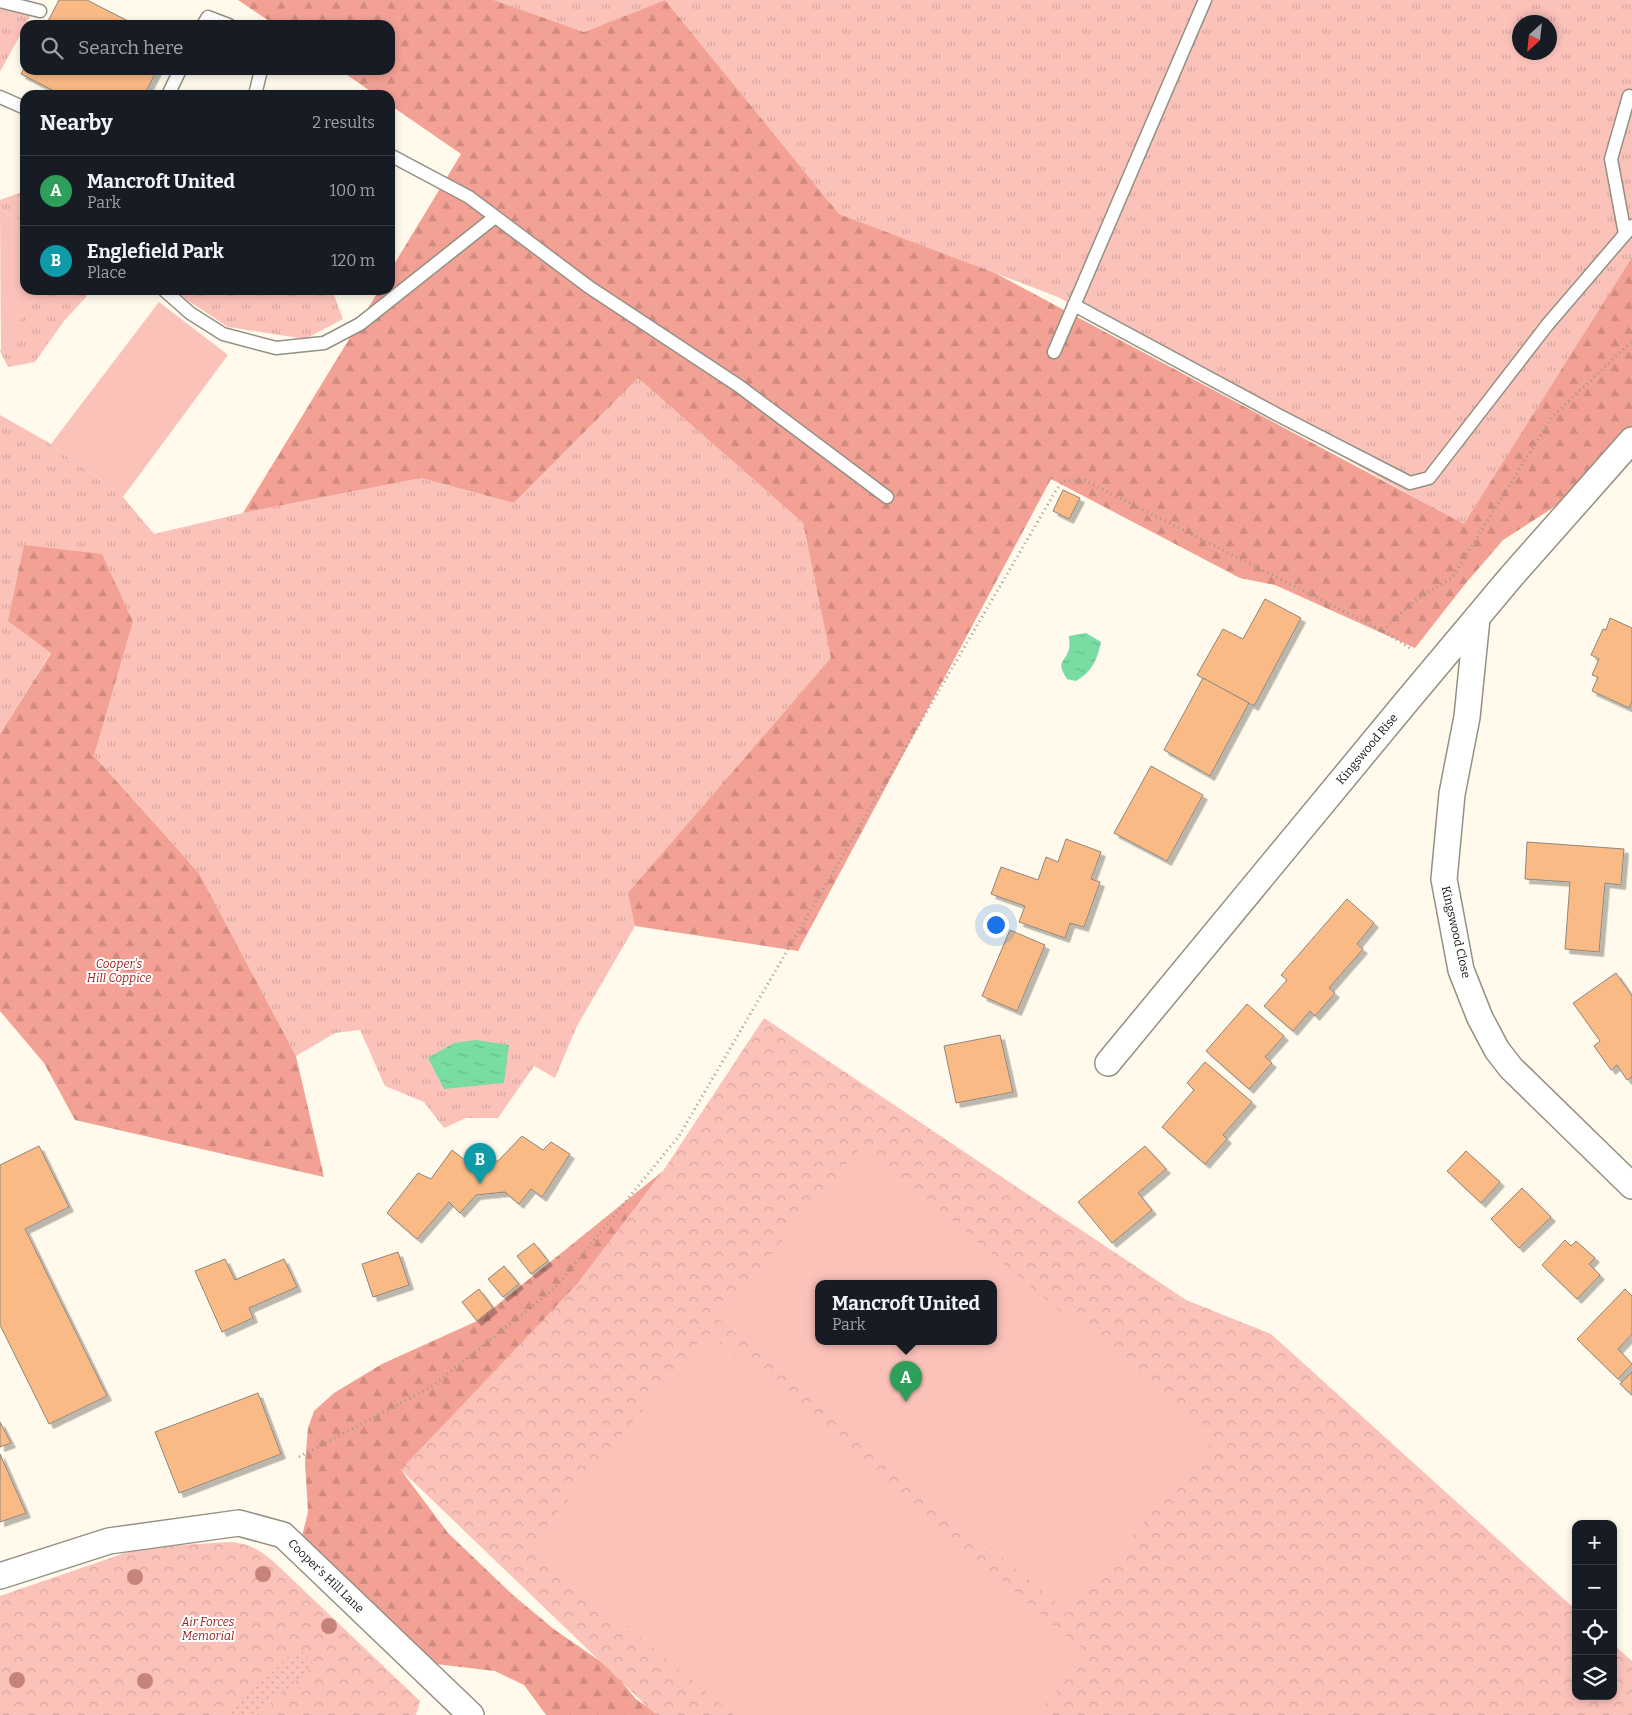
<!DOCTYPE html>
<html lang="en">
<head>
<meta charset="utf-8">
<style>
	:root { --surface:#171b24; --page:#242831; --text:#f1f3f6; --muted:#9ea1a6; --line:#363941; --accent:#7f60da }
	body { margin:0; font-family:Bitter,serif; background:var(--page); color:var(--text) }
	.controls { position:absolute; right:15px; bottom:15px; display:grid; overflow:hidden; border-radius:10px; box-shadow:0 2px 8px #0003 }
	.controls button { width:45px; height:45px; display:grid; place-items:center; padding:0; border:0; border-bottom:1px solid var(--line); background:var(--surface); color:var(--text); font:25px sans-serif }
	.compass { position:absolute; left:1512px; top:15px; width:45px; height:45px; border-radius:50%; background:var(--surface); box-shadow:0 2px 8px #0003; rotate:207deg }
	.you { position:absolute; left:995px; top:924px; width:18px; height:18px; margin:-12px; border:4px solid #fff; border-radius:50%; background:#1a73e8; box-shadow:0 0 0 8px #1a73e833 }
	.badge { display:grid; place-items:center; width:32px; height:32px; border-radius:50%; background:var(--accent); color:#fff; font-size:16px; font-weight:700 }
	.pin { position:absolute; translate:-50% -41px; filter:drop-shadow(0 1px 2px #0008) }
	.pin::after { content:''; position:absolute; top:26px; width:18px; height:15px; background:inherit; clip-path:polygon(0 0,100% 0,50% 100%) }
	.popup { position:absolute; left:815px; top:1280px; width:182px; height:65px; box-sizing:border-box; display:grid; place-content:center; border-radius:10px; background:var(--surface); filter:drop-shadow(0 1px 4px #0005); font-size:16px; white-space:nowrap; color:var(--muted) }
	.popup b { font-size:19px; color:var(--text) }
	.popup::after { content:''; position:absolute; left:50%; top:100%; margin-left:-10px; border:10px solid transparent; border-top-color:var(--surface) }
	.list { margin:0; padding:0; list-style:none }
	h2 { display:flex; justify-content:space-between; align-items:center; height:65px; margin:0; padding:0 20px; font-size:21px }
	h2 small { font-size:16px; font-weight:400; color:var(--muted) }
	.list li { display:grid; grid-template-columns:32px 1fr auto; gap:15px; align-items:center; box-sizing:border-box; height:70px; padding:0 20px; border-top:1px solid var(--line) }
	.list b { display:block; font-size:19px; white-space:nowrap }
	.list p { margin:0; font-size:16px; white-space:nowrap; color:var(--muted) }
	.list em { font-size:16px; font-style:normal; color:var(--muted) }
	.icon { flex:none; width:28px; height:28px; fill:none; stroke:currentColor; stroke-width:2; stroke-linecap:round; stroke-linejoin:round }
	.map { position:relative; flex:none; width:1632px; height:1715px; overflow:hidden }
	.search { position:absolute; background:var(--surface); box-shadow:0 2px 8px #0003; left:20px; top:20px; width:375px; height:55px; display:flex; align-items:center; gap:12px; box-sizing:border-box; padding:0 18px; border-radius:15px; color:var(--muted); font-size:19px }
	.panel { position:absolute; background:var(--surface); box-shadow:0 2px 8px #0003; left:20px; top:90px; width:375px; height:205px; border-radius:15px }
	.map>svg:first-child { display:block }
</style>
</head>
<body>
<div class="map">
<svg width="1632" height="1715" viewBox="0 0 1632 1715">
	<defs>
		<pattern id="grass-tufts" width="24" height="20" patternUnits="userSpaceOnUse" patternTransform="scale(1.25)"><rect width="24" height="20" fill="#fbc2ba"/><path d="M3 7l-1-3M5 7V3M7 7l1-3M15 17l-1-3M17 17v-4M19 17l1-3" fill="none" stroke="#d6a69f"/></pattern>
		<pattern id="forest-firs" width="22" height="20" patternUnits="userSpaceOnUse" patternTransform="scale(1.25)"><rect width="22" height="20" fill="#f3a195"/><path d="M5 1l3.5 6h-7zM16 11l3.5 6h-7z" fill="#d08a7f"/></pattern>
		<pattern id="park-crowns" width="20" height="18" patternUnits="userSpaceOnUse" patternTransform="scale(1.25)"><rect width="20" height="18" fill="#fbc2ba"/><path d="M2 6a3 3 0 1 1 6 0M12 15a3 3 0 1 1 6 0" fill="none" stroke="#d6a69f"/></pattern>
		<pattern id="garden-dots" width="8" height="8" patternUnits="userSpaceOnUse" patternTransform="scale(1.25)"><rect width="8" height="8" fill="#fbc2ba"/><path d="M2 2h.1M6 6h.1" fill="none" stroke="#d6a69f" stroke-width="1.8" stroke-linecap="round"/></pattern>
		<pattern id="water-ripples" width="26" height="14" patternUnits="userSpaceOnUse" patternTransform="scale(1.25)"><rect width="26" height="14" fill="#78dca3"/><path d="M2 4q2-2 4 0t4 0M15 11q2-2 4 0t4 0" fill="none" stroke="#67bc8b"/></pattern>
		<filter id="shadow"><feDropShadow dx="4.5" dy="4.5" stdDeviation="0" flood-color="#0004"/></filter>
	</defs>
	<rect width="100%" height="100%" fill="#fffaec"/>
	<g fill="url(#grass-tufts)" fill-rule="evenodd">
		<path d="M494 0H1632V257L1464 525 1058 297 839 214 665 0 584 32ZM1520 22H1550V52H1520Z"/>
		<polygon points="5,7 31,15 0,72 0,8"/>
		<polygon points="25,191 25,224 0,209 0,200"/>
		<polygon points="39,290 89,290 86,297 64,321 35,362 8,367 0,351"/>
		<polygon points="172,290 332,290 343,319 305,339 228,327"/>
		<polygon points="638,378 803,523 832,658 629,893 635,926 577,1026 555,1078 534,1066 498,1118 466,1118 444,1128 424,1102 385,1086 360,1030 335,1033 296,1056 199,873 94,756 133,622 51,652 0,734 0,415 51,444 123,497 154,534 243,513 421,478 514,503"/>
	</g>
	<g fill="url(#forest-firs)">
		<polygon points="238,0 494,0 584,32 665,0 839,214 995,273 1464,524 1632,257 1632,457 1503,540 1466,583 1415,648 1275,585 1240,578 1051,479 798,951 635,926 628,893 831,658 803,523 638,378 514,503 421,478 243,513 379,290 390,290 390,271 461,154 390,105 390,95 376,95 340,70 390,70 390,25 275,25"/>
		<polygon points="24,545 102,554 133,622 94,756 199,873 296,1056 324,1177 75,1120 44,1063 0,1011 0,734 51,653 8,621"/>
		<polygon points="663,1171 577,1285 401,1470 448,1533 514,1596 555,1630 610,1668 636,1699 660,1715 546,1715 524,1685 495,1671 436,1664 390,1628 302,1536 308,1512 305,1463 308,1428 314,1411 334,1393 382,1364 477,1321"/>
	</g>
	<g fill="url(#park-crowns)" fill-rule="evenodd">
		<path d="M764 1018 1186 1300 1271 1334 1576 1610V1696H1613V1644L1632 1661V1715H656L401 1470 577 1284 663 1171ZM818 1283H994V1341H818Z"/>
		<path d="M229 1542C248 1543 258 1549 273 1561L420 1701 416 1715H0V1596L125 1553 151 1547Z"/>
	</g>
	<polygon fill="url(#garden-dots)" points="299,1648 314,1665 257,1715 224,1715"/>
	<g fill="#fbc2ba" fill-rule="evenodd">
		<polygon points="0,209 25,224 25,290 39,290 1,351"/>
		<polygon points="159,302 228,355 123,497 51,444"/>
		<path d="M863 1145 1213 1440 1068 1613 717 1318ZM818 1283H994V1341H818Z"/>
		<polygon points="707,1332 1088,1654 1036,1715 734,1715 531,1545"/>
	</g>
	<g fill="url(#water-ripples)">
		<path d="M1086 633 1101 642C1097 660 1092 672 1076 681L1067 679C1055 660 1065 664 1069 649 1070 645 1069 640 1069 636Z"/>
		<polygon points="476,1040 509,1045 504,1083 444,1089 428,1058 454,1043"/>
	</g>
	<g fill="#f9ba85" stroke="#90857b" filter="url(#shadow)">
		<polygon points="59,0 87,0 136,25 46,25"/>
		<polygon points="25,66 25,70 157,70 144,95 62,95 21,74"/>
		<polygon points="1063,490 1080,498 1069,519 1053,511"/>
		<polygon points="1265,599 1301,618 1254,706 1197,675 1223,629 1243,639"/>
		<polygon points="1610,618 1632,628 1632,702 1629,708 1592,691 1598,677 1592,675 1599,659 1591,655 1603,629 1606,630"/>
		<polygon points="1203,678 1249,703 1210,776 1164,750"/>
		<polygon points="1151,766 1203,795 1167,861 1114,833"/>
		<polygon points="1066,839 1101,852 1091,879 1100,882 1084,927 1070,923 1065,938 1019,922 1025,906 991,894 1001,867 1038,880 1046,857 1058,862"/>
		<polygon points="1527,842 1624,849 1621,885 1605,883 1599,952 1565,949 1570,882 1525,879"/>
		<polygon points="1347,899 1374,923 1357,944 1363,949 1329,988 1335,993 1315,1016 1310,1011 1293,1031 1264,1006 1287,980 1281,975"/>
		<polygon points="1010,930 1045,945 1017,1011 982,996"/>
		<polygon points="1616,973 1632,996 1632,1077 1627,1080 1617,1065 1611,1070 1594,1046 1600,1041 1573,1003"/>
		<polygon points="1247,1004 1284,1036 1265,1057 1272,1063 1249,1089 1206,1051"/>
		<polygon points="1000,1035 1013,1092 956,1103 944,1046"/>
		<polygon points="1205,1062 1252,1102 1223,1135 1227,1139 1205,1164 1162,1127 1194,1090 1187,1083"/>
		<polygon points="522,1136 543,1150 551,1142 570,1154 542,1197 531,1189 519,1204 505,1192 476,1195 460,1213 449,1202 417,1239 387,1213 418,1173 431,1179 452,1150 470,1164 498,1161"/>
		<polygon points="39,1146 69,1207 25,1229 107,1396 49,1424 0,1325 0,1165"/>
		<polygon points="1145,1146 1166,1169 1138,1193 1152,1210 1112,1243 1078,1202"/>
		<polygon points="1466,1151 1500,1182 1481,1203 1447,1171"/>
		<polygon points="1522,1188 1551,1217 1519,1248 1491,1219"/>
		<polygon points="1565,1240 1571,1246 1576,1241 1595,1258 1589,1264 1600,1275 1577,1299 1542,1265"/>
		<polygon points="534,1243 548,1261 531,1274 517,1256"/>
		<polygon points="398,1252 409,1285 373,1297 362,1264"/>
		<polygon points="225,1259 235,1280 284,1259 297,1287 249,1308 253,1318 222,1332 195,1271"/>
		<polygon points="504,1266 519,1284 503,1297 488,1279"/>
		<polygon points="479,1289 493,1308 477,1321 462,1302"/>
		<polygon points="1625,1289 1632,1296 1632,1334 1618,1349 1632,1364 1618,1379 1577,1339"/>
		<polygon points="1632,1372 1632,1395 1620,1384"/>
		<polygon points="258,1393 281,1454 179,1493 155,1432"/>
		<polygon points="0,1422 11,1443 0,1447"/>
		<polygon points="0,1454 26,1513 0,1522"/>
	</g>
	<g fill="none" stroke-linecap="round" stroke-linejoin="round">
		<defs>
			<g id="service">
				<polyline points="0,1 40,11"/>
				<polyline points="203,25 208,17 229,25"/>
				<polyline points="168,95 180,70"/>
				<polyline points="255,95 261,70"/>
				<polyline points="0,97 25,108"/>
				<polyline points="390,155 469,197 589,287 739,386 887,497"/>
				<polyline points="1625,234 1611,159 1629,96"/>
				<polyline points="164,290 190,313 223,334 276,348 324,343 360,324 495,217"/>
				<polyline points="1074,305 1278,415 1410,483 1429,478 1548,324 1632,226"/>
				<polyline points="1054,352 1205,0"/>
			</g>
			<g id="minor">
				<polyline points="1477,618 1467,717 1452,794 1444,879 1461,970 1480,1018 1497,1050 1511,1068 1632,1186"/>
				<polyline points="1108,1063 1407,701 1510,578 1632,440"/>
				<polyline points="0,1576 109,1541 239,1523 283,1535 471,1715"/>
			</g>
		</defs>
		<use href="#service" stroke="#949083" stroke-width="15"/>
		<use href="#minor" stroke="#949083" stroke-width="28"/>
		<g stroke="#9c998e" stroke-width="3" stroke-dasharray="1 4" stroke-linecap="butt">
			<polyline points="1383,631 1414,601 1452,578 1552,417 1632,341"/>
			<polyline points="299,1457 431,1387 555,1288 679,1136 1055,492 1063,481 1084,480 1383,631 1413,650"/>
		</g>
		<use href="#service" stroke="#fff" stroke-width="12"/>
		<use href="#minor" stroke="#fff" stroke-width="25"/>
	</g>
	<g fill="#c6837a">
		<circle cx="263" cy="1574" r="8"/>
		<circle cx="135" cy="1577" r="8"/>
		<circle cx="329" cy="1626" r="8"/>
		<circle cx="17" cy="1680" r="8"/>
		<circle cx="145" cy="1681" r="8"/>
	</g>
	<g text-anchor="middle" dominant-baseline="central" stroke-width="4" stroke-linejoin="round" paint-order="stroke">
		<g font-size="12" fill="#171510" stroke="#fff">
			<text transform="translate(1367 749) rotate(-50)">Kingswood Rise</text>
			<text transform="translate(1456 932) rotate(77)">Kingswood Close</text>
			<text transform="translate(326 1576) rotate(44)">Cooper's Hill Lane</text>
		</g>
		<g font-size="12" font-style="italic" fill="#98221c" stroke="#fff">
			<text x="119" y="964">Cooper's<tspan x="119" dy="14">Hill Coppice</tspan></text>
			<text x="208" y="1622">Air Forces<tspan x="208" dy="14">Memorial</tspan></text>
		</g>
	</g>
</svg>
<div class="controls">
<button>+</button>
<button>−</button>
<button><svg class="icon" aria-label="locate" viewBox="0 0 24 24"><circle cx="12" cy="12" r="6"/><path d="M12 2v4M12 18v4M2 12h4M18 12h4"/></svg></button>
<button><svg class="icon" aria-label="layers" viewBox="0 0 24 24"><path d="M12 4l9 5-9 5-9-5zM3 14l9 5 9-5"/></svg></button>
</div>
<svg class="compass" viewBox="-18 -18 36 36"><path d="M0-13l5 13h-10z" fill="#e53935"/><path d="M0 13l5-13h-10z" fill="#9ea1a6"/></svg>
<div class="you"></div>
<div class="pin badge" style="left:906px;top:1402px;background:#2e9e5b">A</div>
<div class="popup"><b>Mancroft United</b>Park</div>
<div class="pin badge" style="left:480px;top:1184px;background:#0f9aa8">B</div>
<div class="search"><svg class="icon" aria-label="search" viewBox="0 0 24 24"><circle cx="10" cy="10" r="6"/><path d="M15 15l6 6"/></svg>Search here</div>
<section class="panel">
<h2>Nearby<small>2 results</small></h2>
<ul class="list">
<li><span class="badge" style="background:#2e9e5b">A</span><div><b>Mancroft United</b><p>Park</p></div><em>100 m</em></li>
<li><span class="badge" style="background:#0f9aa8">B</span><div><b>Englefield Park</b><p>Place</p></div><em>120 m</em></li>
</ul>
</section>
</div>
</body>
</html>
